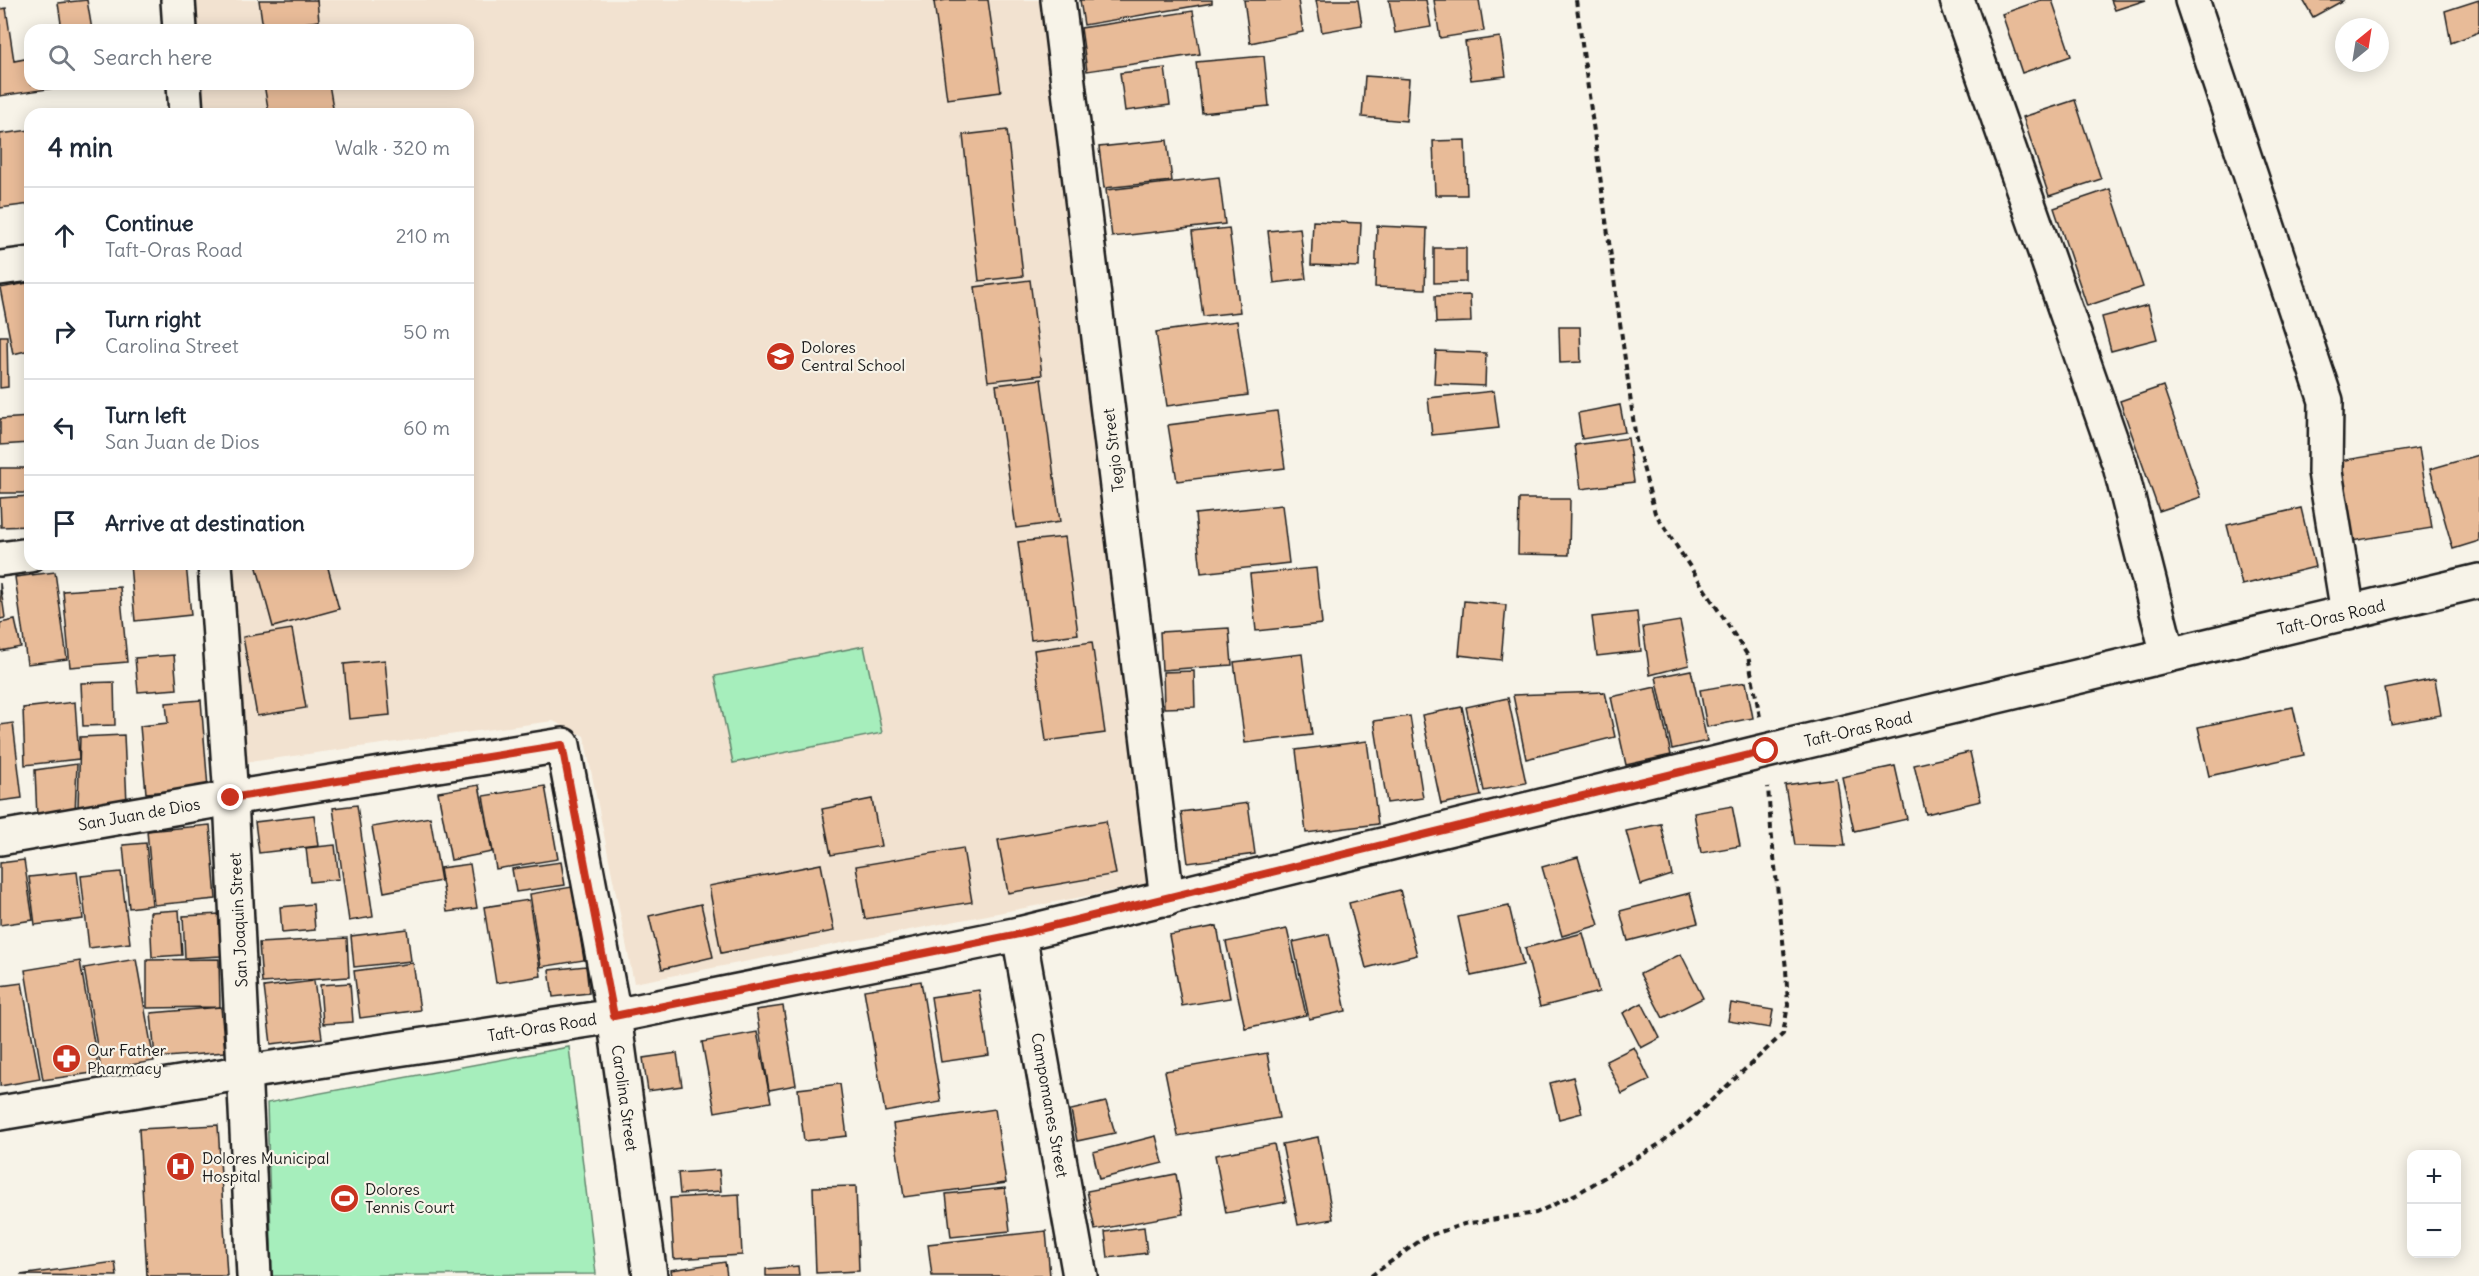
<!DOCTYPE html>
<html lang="en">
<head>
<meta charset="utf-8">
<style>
	:root { --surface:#fff; --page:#f6f6f7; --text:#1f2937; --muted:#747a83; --line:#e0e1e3 }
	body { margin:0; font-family:Delius,sans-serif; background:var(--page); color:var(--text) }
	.controls { position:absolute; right:18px; bottom:18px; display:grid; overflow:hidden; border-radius:12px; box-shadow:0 3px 15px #0003 }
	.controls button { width:54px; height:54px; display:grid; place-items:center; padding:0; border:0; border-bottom:2px solid var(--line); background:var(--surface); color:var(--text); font:30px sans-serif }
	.compass { position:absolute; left:2335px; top:18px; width:54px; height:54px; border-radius:50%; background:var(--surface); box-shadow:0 3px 15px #0003; rotate:30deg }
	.stop { position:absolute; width:18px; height:18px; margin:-14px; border:4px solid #c8321e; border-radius:50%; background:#fff }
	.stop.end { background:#c8321e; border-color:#fff; box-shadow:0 2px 6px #0008 }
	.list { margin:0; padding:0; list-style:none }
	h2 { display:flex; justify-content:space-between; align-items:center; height:78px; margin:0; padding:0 24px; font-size:26px }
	h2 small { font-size:20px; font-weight:400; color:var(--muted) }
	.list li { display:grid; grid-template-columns:39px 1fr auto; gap:18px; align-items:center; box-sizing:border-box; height:96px; padding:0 24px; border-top:2px solid var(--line) }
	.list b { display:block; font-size:22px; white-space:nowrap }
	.list p { margin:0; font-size:20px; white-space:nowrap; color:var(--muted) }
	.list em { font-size:20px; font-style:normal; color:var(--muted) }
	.icon { flex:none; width:33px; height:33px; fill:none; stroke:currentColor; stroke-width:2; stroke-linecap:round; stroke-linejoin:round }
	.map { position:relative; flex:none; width:2479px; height:1276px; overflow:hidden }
	.search { position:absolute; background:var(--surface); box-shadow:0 3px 15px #0003; left:24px; top:24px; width:450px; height:66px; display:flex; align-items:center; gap:15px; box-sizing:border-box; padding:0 21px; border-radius:18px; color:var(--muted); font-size:22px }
	.panel { position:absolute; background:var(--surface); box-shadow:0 3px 15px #0003; left:24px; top:108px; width:450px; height:462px; border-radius:18px }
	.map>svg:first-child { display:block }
</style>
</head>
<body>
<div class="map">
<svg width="2479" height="1276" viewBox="0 0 2479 1276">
	<rect width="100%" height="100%" fill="#f7f3e8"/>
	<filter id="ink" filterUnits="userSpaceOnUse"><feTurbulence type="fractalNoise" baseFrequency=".0167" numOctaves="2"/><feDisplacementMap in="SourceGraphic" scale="12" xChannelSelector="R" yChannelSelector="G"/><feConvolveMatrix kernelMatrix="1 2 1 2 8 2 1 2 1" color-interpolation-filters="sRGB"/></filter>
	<g filter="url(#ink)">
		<polygon fill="#f2e2d0" points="184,0 1048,0 1154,883 634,983 584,736 553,721 241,763 227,564 468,564 468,114 194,114 192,84 468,84 468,30 187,30"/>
		<g fill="#a6eebc" stroke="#61856c" stroke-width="1.5">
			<polygon points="864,646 882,733 733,763 715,676"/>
			<polygon points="569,1047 596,1274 272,1276 267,1103"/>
		</g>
		<g fill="#e8bb98" stroke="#1c1c1c" stroke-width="1.5">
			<polygon points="87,0 92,30 62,30 58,3"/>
			<polygon points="259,0 317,0 319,21 263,28"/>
			<polygon points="947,0 988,0 1001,92 947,99 934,2"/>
			<polygon points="1080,0 1212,0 1212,3 1084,25"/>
			<polygon points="1244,0 1298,0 1303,32 1250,43"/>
			<polygon points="1316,0 1358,0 1362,25 1322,32"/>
			<polygon points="1389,0 1426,0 1431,27 1395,33"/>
			<polygon points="1434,0 1479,0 1484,31 1440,38"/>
			<polygon points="2041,0 2052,0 2071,56 2022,73 2002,14"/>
			<polygon points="2111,0 2146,0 2115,10"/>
			<polygon points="2303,0 2344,0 2313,17"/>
			<polygon points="2479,0 2479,32 2451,43 2445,11"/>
			<polygon points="6,8 14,61 30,58 30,84 82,84 0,96 0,9"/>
			<polygon points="1193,11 1200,54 1087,71 1081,28"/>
			<polygon points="1500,37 1506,76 1471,80 1465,42"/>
			<polygon points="1264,56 1269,106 1202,113 1196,62"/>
			<polygon points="1165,68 1170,105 1125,111 1120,73"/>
			<polygon points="1365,76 1409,79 1406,121 1362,117"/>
			<polygon points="264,84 329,84 334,114 269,114"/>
			<polygon points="2075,100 2101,179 2049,196 2023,117"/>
			<polygon points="30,130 30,204 0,208 0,134"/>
			<polygon points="1007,130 1023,276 979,281 963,135"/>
			<polygon points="1167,140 1172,181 1104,188 1099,147"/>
			<polygon points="1465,140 1467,195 1435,195 1433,141"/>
			<polygon points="1219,177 1225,224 1112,237 1106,190"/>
			<polygon points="2110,189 2143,287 2087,306 2054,208"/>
			<polygon points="1313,221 1361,223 1359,267 1311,265"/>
			<polygon points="1377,226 1427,228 1425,289 1375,287"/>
			<polygon points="1229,228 1240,312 1203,316 1192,232"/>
			<polygon points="1300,228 1306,279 1274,283 1268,231"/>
			<polygon points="1434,248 1466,248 1466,282 1434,283"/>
			<polygon points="1030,280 1042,375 988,381 975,287"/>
			<polygon points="27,283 30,298 30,350 13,354 0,288"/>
			<polygon points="1470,295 1471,322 1436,323 1435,296"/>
			<polygon points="2148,305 2157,339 2111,351 2102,317"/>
			<polygon points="1237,321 1248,395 1167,406 1156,332"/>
			<polygon points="1559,327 1580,327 1581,362 1560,363"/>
			<polygon points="0,336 7,336 8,387 0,388"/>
			<polygon points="1436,351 1486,353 1485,386 1434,384"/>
			<polygon points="1041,379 1060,522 1016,528 996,385"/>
			<polygon points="2163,386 2201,497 2159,511 2120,401"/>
			<polygon points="1494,391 1499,428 1432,435 1428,398"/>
			<polygon points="1620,405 1625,432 1582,439 1578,413"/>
			<polygon points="1277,411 1285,468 1177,481 1168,425"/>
			<polygon points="30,417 30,443 0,445 0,419"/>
			<polygon points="1628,438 1634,482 1581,489 1575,445"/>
			<polygon points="2419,448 2432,528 2352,541 2339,461"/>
			<polygon points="2479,455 2479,541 2453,549 2430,469"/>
			<rect x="0" y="468" width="30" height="25"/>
			<polygon points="30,496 30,526 1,527 0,498"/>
			<polygon points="1519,499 1570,499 1569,555 1518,554"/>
			<polygon points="1282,505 1289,563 1201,573 1195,514"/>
			<polygon points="2301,508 2315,567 2242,585 2227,525"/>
			<polygon points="1065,537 1078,634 1031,640 1018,542"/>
			<polygon points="130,564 186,564 191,615 135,621"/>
			<polygon points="256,564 327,564 339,609 273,627"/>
			<polygon points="1316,568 1322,624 1256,631 1250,574"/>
			<polygon points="55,572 67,659 27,664 15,577"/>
			<polygon points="0,583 5,618 0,619"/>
			<polygon points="120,587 127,662 70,667 63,591"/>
			<polygon points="1464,601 1506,605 1501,660 1459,655"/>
			<polygon points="1637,612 1641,651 1597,656 1592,617"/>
			<polygon points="15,620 21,647 0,651 0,623"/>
			<polygon points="1680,621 1689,665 1650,675 1643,627"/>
			<polygon points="1229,628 1232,665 1162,670 1160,632"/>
			<polygon points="292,629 306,708 257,716 243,637"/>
			<polygon points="1092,642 1105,733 1046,741 1034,650"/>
			<polygon points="1302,654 1312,735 1245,743 1234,662"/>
			<polygon points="174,655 177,689 138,692 135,658"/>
			<polygon points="385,660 390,715 349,719 344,664"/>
			<polygon points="1691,670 1707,741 1672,749 1656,677"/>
			<polygon points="1194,671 1195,707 1164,708 1163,672"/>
			<polygon points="2435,679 2441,715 2391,724 2385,689"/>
			<polygon points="114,682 115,725 83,726 81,683"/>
			<polygon points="1746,682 1753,718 1707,727 1700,690"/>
			<polygon points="1656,687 1671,755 1626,765 1611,697"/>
			<polygon points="1605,692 1615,737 1526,759 1513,695"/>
			<polygon points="1508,698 1526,783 1484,791 1466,707"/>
			<polygon points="201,700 208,788 146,793 140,726 168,723 166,703"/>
			<polygon points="75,702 79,759 25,765 23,708"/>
			<polygon points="1462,707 1481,796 1441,804 1422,715"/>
			<polygon points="2293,707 2304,755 2209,776 2198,727"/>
			<polygon points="1410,716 1423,798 1387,803 1374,721"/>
			<polygon points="13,723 22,798 0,801 0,725"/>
			<polygon points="124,735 127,804 78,807 80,737"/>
			<polygon points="1367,741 1378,824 1306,833 1296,750"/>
			<polygon points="1970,752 1981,801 1926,814 1914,765"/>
			<polygon points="77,764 75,814 37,818 35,770"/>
			<polygon points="1895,766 1907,819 1854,831 1842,777"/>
			<polygon points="1836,778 1845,846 1795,845 1785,785"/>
			<polygon points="479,785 492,852 451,860 438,792"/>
			<polygon points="545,786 558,859 496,869 483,796"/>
			<polygon points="872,799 881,846 831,855 822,809"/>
			<polygon points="1248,803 1255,854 1188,863 1181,812"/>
			<polygon points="357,805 373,917 349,921 333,808"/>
			<polygon points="1732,806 1740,846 1701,853 1694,813"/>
			<polygon points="314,815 318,846 259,853 255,822"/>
			<polygon points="430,817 441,881 384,892 372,827"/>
			<polygon points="1106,821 1116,874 1008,893 998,840"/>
			<polygon points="1661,824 1672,875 1641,885 1626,831"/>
			<polygon points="210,825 216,899 154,905 147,831"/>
			<polygon points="146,843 152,905 129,908 123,845"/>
			<polygon points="335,845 339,879 310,882 306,848"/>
			<polygon points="963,848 972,902 865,919 856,866"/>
			<polygon points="1578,857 1599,925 1562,936 1542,867"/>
			<polygon points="24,860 33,920 0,925 0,863"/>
			<polygon points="561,862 565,885 516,892 512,869"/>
			<polygon points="470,864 477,908 447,912 440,868"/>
			<polygon points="821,864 834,931 721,953 709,886"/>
			<polygon points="77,872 83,919 35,925 29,877"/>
			<polygon points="121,872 130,943 89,948 81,876"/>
			<polygon points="572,887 584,960 541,967 530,894"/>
			<polygon points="1400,890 1417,955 1366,968 1349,903"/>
			<polygon points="1690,893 1698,923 1628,941 1620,911"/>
			<polygon points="529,900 541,976 496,983 484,907"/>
			<polygon points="313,904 315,930 282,933 280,907"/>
			<polygon points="701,904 713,957 662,969 649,916"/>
			<polygon points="1509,906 1523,965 1471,976 1458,917"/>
			<polygon points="179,910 182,955 152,957 150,912"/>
			<polygon points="220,914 221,956 185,958 183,916"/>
			<polygon points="1217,926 1230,998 1182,1006 1169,935"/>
			<polygon points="407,929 411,961 354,967 351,936"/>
			<polygon points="1287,929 1306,1015 1245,1028 1226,942"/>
			<polygon points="1583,933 1599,992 1540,1007 1525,948"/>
			<polygon points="1329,934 1346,1011 1309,1019 1293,942"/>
			<polygon points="347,938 349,977 262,983 259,943"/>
			<polygon points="1681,954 1703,998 1663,1018 1640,974"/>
			<polygon points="136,959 154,1061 101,1070 84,968"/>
			<polygon points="219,959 220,1007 147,1008 147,960"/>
			<polygon points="80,961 99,1072 43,1080 25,970"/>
			<polygon points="413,963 420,1010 360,1018 354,971"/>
			<polygon points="586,966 589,993 553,997 549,970"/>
			<polygon points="314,981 322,1038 271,1044 264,987"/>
			<polygon points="921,981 941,1102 885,1112 864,990"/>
			<polygon points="22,983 40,1079 0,1086 0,986"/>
			<polygon points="350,983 353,1022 323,1024 320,985"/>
			<polygon points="979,990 989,1055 941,1062 931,997"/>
			<polygon points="1642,1003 1660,1038 1641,1048 1623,1013"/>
			<polygon points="1731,1003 1773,1010 1770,1028 1728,1021"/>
			<polygon points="783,1006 796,1085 769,1090 756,1010"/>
			<polygon points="221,1007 225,1052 155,1058 151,1013"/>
			<polygon points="757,1032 771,1102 715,1112 702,1042"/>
			<polygon points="1634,1047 1650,1080 1622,1094 1606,1061"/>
			<polygon points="677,1053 682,1086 648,1091 643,1058"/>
			<polygon points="1267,1053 1279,1118 1178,1136 1165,1071"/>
			<polygon points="1573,1077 1582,1113 1559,1119 1550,1083"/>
			<polygon points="840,1084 847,1136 804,1141 798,1089"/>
			<polygon points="1106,1102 1115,1133 1077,1141 1071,1110"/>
			<polygon points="995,1109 1006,1183 904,1197 893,1124"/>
			<polygon points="218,1125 227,1276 147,1276 139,1129"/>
			<polygon points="1156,1136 1163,1163 1099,1179 1093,1152"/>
			<polygon points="1318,1137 1333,1219 1298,1225 1282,1144"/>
			<polygon points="1274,1144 1286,1202 1226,1213 1215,1155"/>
			<polygon points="719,1170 721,1191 680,1194 678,1173"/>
			<polygon points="1176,1174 1183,1214 1095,1230 1087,1191"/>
			<polygon points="856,1186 859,1271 816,1273 813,1187"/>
			<polygon points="1005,1188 1010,1231 951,1237 946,1194"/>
			<polygon points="739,1194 742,1255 674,1259 670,1198"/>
			<polygon points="1144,1227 1147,1253 1108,1258 1105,1232"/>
			<polygon points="1046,1231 1050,1276 932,1276 928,1244"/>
			<polygon points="115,1262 117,1276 20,1275"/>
			<polygon points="725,1262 727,1276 672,1276 671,1270"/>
			<polygon points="798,1266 799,1276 766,1276 766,1269"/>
		</g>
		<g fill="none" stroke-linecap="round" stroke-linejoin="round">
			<defs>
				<g id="minor">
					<polyline points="178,0 180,30"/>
					<polyline points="1058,0 1167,899"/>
					<polyline points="1957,0 2120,466 2168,655"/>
					<polyline points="2192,0 2326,401 2325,472 2348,613"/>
					<polyline points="184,84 186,114"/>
					<polyline points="0,268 30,264"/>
					<polyline points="0,559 30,555"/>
					<polyline points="215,564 231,798 254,1276"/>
					<polyline points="0,838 231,798 563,745 614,1016 650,1276"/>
					<polyline points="1019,934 1080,1276"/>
				</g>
				<polyline id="major" points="0,1113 246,1072 614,1016 1019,934 1766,751 2479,581"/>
			</defs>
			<use href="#minor" stroke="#1c1c1c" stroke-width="38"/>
			<use href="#major" stroke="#1c1c1c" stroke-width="38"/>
			<g stroke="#1c1c1c" stroke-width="4" stroke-dasharray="6 4.5" stroke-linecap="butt">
				<polyline points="1576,0 1636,440 1655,513 1748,656 1760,717"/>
				<polyline points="1371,1276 1425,1237 1464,1224 1536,1213 1580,1192 1658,1145 1688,1122 1783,1034 1788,1005 1786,969 1771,829 1768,787"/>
			</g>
			<use href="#minor" stroke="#f7f3e8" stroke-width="33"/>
			<use href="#major" stroke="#f7f3e8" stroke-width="33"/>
		</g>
	</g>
	<g fill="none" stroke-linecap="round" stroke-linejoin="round" filter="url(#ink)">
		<polyline stroke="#c8321e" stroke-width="8" points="231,798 562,745 614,1016 1019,934 1766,751"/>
	</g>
	<defs>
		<symbol id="school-disc" viewBox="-11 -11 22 22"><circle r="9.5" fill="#c8321e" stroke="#f7f3e8"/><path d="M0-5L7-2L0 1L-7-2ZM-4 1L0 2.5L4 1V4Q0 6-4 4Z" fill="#fff"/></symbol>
		<symbol id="pharmacy-disc" viewBox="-11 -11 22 22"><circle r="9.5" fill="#c8321e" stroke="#f7f3e8"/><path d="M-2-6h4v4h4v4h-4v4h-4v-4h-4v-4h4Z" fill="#fff"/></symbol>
		<symbol id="hospital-disc" viewBox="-11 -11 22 22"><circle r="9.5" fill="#c8321e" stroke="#f7f3e8"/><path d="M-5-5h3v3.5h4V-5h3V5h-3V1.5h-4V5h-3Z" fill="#fff"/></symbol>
		<symbol id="stadium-disc" viewBox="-11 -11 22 22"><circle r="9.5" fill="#c8321e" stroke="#f7f3e8"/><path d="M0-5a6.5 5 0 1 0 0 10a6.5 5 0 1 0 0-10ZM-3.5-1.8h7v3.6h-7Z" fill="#fff"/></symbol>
	</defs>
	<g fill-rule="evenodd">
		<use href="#school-disc" x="764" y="340" width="33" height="33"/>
		<use href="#pharmacy-disc" x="50" y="1042" width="33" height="33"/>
		<use href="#hospital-disc" x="164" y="1150" width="33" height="33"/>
		<use href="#stadium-disc" x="328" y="1182" width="33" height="33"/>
	</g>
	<g text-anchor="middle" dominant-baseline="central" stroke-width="4.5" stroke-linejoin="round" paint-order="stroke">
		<g font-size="16" fill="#1c1c1c" stroke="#f7f3e8" text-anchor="start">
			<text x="801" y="347">Dolores<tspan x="801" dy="18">Central School</tspan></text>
			<text x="87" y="1050">Our Father<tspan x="87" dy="18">Pharmacy</tspan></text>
			<text x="202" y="1158">Dolores Municipal<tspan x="202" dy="18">Hospital</tspan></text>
			<text x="365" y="1189">Dolores<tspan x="365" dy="18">Tennis Court</tspan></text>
		</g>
		<g font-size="16" fill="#1c1c1c" stroke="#f7f3e8">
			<text transform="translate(1113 450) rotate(-97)">Tegio Street</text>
			<text transform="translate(2331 617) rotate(-13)">Taft-Oras Road</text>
			<text transform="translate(1858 729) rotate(-13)">Taft-Oras Road</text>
			<text transform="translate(139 814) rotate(-10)">San Juan de Dios</text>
			<text transform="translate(238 920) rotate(-93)">San Joaquin Street</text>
			<text transform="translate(542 1027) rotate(-9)">Taft-Oras Road</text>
			<text transform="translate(625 1098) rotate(82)">Carolina Street</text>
			<text transform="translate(1050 1105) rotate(80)">Campomanes Street</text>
		</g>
	</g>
</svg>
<div class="controls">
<button>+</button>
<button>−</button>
</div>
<svg class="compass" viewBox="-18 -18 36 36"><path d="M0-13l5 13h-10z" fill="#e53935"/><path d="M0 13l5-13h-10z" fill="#747a83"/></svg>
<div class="stop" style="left:1766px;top:751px"></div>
<div class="stop end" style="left:231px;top:798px"></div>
<div class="search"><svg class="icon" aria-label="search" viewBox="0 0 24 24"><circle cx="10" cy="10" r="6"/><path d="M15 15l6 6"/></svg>Search here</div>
<section class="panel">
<h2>4 min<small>Walk · 320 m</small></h2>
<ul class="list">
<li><svg class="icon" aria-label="ahead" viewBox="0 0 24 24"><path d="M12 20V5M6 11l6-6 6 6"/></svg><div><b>Continue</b><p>Taft-Oras Road</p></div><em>210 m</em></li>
<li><svg class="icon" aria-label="right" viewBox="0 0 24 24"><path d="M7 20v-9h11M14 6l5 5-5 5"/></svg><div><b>Turn right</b><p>Carolina Street</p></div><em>50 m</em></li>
<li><svg class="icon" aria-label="left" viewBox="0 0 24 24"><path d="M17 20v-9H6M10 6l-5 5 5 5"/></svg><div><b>Turn left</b><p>San Juan de Dios</p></div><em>60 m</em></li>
<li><svg class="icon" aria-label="arrive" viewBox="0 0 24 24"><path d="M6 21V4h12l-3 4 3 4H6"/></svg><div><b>Arrive at destination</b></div></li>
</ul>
</section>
</div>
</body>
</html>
